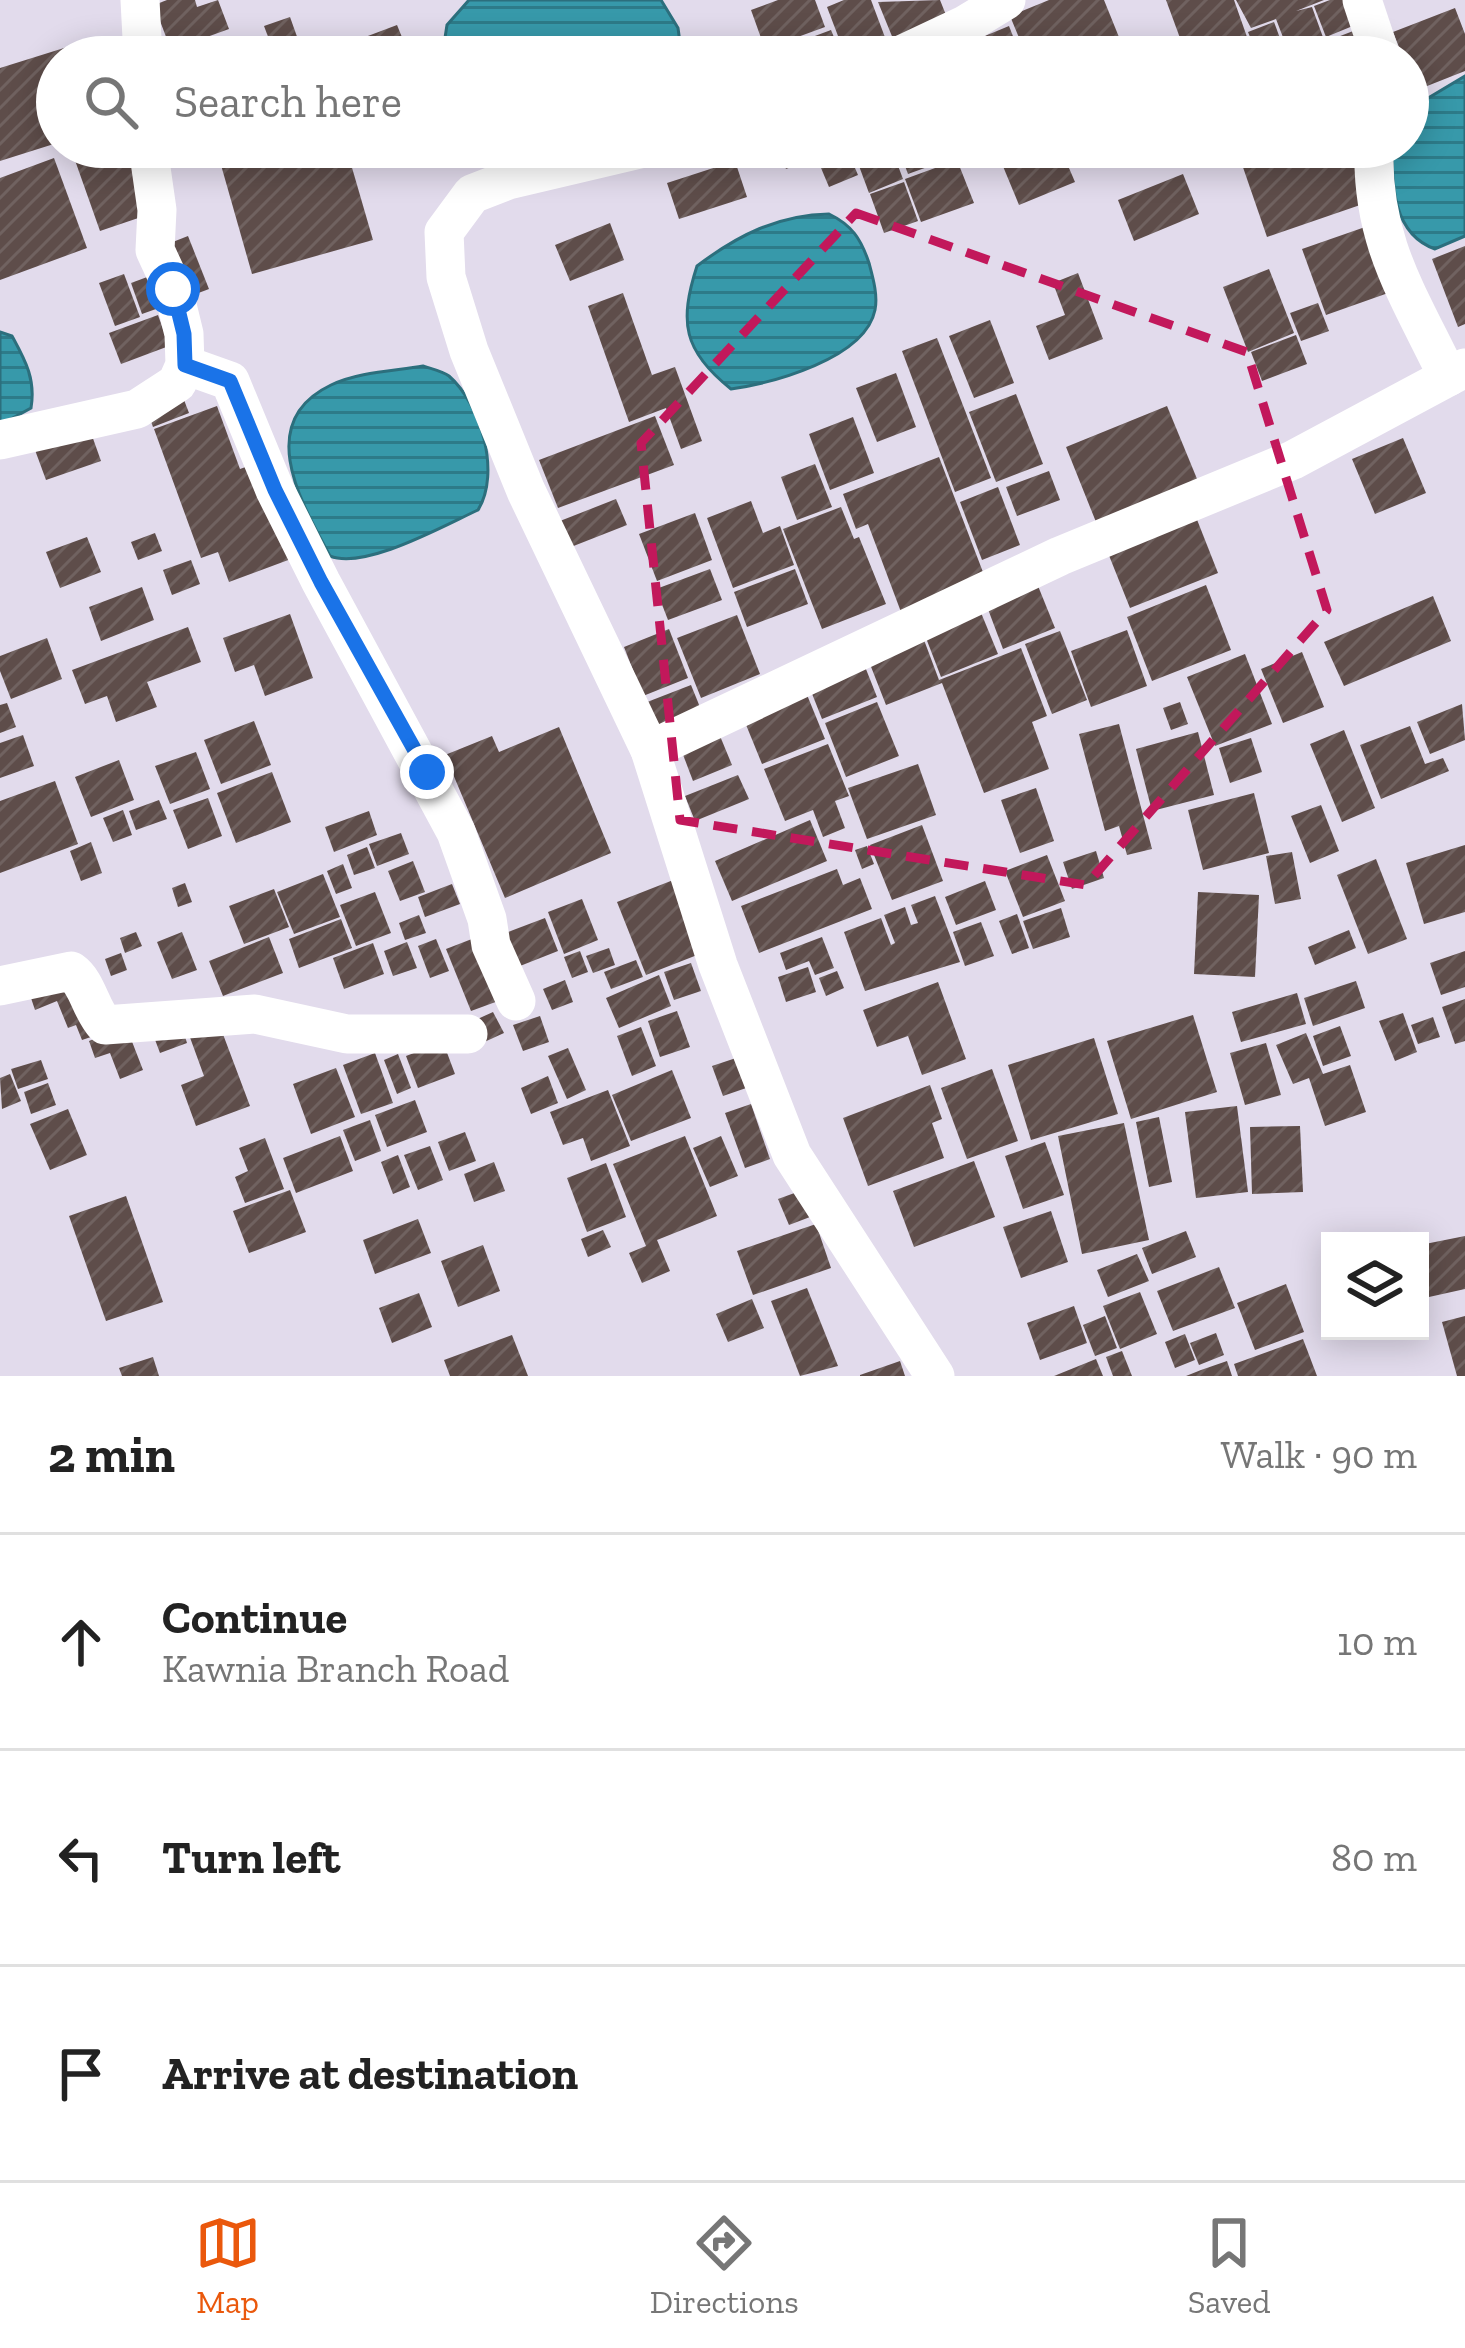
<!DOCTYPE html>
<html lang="en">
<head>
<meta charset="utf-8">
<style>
	:root { --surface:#fff; --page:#f2f2f2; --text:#222; --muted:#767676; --line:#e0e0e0; --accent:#ea580c }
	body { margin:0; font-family:"Zilla Slab",serif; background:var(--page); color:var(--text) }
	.controls { position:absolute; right:36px; bottom:36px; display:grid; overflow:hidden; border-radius:0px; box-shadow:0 6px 30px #0003 }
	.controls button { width:108px; height:108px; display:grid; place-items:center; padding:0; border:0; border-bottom:3px solid var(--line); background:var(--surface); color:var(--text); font:60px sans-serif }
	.stop { position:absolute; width:36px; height:36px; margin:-27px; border:9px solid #1a73e8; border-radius:50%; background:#fff }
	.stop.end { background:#1a73e8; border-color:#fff; box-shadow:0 3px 12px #0008 }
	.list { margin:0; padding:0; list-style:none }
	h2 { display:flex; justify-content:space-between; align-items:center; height:156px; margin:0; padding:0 48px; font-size:51px }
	h2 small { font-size:39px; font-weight:400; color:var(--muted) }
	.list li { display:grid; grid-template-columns:78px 1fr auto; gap:36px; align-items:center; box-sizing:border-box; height:216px; padding:0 48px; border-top:3px solid var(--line) }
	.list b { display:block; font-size:45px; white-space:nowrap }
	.list p { margin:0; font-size:39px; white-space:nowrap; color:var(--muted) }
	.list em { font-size:39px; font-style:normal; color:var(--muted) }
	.icon { flex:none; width:66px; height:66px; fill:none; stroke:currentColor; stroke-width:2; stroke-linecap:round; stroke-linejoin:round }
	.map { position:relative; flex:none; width:1465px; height:1376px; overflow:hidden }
	.search { position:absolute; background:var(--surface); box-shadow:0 6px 30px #0003; left:36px; right:36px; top:36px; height:132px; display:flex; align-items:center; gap:30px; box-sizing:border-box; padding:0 42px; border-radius:66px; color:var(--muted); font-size:45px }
	.sheet { height:804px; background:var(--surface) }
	nav { display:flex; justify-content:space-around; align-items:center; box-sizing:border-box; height:168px; border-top:3px solid var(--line); background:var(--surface); font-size:33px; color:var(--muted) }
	nav a { display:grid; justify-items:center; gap:6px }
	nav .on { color:var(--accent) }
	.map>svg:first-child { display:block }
</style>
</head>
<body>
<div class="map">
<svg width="1465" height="1376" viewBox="0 0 1465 1376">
	<defs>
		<pattern id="water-rules" width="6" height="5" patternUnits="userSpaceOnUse" patternTransform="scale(3)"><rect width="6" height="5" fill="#3799aa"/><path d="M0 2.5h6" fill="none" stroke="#2d7b89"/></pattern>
		<pattern id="building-hatch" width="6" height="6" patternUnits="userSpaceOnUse" patternTransform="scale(3)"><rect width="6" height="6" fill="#5e4d4a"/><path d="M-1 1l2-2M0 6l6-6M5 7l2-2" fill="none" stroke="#706260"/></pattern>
	</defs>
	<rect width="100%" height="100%" fill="#e2dbec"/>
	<g fill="url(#water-rules)" stroke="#2c6f7d" stroke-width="3">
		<polygon points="469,0 661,0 678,28 682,57 442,57 447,25"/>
		<path d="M1465 76V236L1435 249C1393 234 1392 186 1392 147H1408V110Z"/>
		<path d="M829 214C852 225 861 239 869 263 873 278 878 295 875 310 865 359 772 383 731 389 683 351 679 322 697 266 738 235 778 215 829 214Z"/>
		<path d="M0 332 12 336C25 360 36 379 31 408L0 425Z"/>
		<path d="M423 366C432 369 442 371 449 376 481 404 501 473 478 510 443 526 365 570 330 556 302 504 253 422 331 385 358 372 393 371 423 366Z"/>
	</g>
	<g fill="url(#building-hatch)">
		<polygon points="167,0 195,0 197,7 218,0 229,29 171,50 154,5"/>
		<polygon points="778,0 815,0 825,27 765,49 751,10"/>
		<polygon points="844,0 871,0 892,56 846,57 827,7"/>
		<polygon points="940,0 952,30 898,51 878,2"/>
		<polygon points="1049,0 1104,0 1127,57 1027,57 1010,16"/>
		<polygon points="1166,0 1234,0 1247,37 1187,57"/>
		<polygon points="1236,0 1324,0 1296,11 1312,7 1324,40 1289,53 1276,19 1251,28"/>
		<polygon points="1330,0 1352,0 1360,23 1326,37 1314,6"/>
		<polygon points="1455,8 1465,34 1465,71 1417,90 1408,69 1408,57 1403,57 1393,32"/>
		<polygon points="290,17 300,45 275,55 264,26"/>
		<polygon points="1274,22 1287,57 1258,57 1248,32"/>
		<polygon points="397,25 410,57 357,57 352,42"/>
		<polygon points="1009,26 1021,57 934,57"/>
		<polygon points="1361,28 1372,57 1327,57 1322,43"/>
		<polygon points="831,30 842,57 783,57 780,49"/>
		<polygon points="96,38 102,57 57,57 57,143 0,161 0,68"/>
		<polygon points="229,39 233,52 259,44 263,57 207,57 203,47"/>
		<polygon points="133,147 156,212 100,231 71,149"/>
		<polygon points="192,147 254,147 255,148 198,166"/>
		<polygon points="285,147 346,147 373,240 252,274 221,165"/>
		<polygon points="777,147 803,147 809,160 786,169"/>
		<polygon points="837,147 846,147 858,175 829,187 816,156"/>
		<polygon points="852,147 891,147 903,179 869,193"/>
		<polygon points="898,147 955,147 958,156 908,174"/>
		<polygon points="995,147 1060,147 1075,182 1019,205"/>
		<polygon points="1236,147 1356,147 1363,204 1267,237"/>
		<polygon points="54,158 87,248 0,280 0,178"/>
		<polygon points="957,160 974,203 921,222 905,179"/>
		<polygon points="735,161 747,197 679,219 667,183"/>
		<polygon points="1183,174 1199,214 1134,241 1118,200"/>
		<polygon points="904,182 918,221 884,233 870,194"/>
		<polygon points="610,223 624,260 570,281 555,245"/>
		<polygon points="1368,226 1391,292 1326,315 1302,249"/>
		<polygon points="188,236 209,289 180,300 160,247"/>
		<polygon points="1465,246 1465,324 1458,327 1432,259"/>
		<polygon points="1269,269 1294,333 1248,352 1223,287"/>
		<polygon points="158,273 170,304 142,314 131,283"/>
		<polygon points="1078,273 1103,339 1049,360 1036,326 1065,315 1053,283"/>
		<polygon points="124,274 140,317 115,326 99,283"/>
		<polygon points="623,293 652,375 675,367 702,441 681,449 666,408 629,422 588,306"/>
		<polygon points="1318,303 1329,331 1301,341 1290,313"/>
		<polygon points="158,315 169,346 121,364 109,333"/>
		<polygon points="990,320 1014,383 974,398 949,336"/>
		<polygon points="1296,335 1307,364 1262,381 1251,352"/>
		<polygon points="937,338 991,478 955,492 902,351"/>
		<polygon points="896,373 916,427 877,442 856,388"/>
		<polygon points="181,392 189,413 153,427 145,405"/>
		<polygon points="1016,394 1043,464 996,482 969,412"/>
		<polygon points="217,406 240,469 257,463 291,559 229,582 218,552 201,558 154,429"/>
		<polygon points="1167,406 1202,491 1100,532 1066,447"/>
		<polygon points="655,416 674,465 558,508 539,460"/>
		<polygon points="853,417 874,473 830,490 809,434"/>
		<polygon points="90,430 101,461 46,480 35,450"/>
		<polygon points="1403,438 1426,493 1375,514 1352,459"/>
		<polygon points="939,457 986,580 901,612 868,524 856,529 843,494"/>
		<polygon points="815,464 832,507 797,520 781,477"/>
		<polygon points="1049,471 1060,500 1017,516 1006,487"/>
		<polygon points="998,487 1020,545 982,560 960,502"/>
		<polygon points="616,499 627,525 571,547 560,521"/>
		<polygon points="751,501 763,533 780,526 794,565 733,588 707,518"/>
		<polygon points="841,507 854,539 859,537 886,604 822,629 783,529"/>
		<polygon points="1194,512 1218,573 1130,608 1106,548"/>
		<polygon points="695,513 712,560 657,581 639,534"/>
		<polygon points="155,533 162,551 138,560 131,542"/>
		<polygon points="87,537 101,572 60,588 46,552"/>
		<polygon points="191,560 200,584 172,595 163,570"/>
		<polygon points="710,569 722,600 668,620 656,589"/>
		<polygon points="795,569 808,604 747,627 734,592"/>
		<polygon points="1034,576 1055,628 1003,649 983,596"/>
		<polygon points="1206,585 1231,650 1152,681 1127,617"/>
		<polygon points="142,587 154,620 101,641 89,607"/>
		<polygon points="1433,596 1451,641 1344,686 1324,642"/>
		<polygon points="977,603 998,654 941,677 921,625"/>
		<polygon points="290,614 313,678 265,696 254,665 235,672 223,638"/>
		<polygon points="737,615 760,674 701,698 677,638"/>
		<polygon points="188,627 201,662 147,682 157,707 116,722 107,696 85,704 72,670"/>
		<polygon points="669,629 688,678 643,696 624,647"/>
		<polygon points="1127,630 1147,686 1091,707 1071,651"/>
		<polygon points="1060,631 1087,700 1052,714 1025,644"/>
		<polygon points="921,632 939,680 1021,648 1047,716 1032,722 1049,769 984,793 942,683 886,705 866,654"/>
		<polygon points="47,638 62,679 11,699 0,671 0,656"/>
		<polygon points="1302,652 1324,707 1283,723 1261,669"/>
		<polygon points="1245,654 1272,724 1215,746 1187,677"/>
		<polygon points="862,659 877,697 822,719 807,681"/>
		<polygon points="691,685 704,717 655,737 642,704"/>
		<polygon points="803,685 825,739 762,764 740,710"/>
		<polygon points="877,702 899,756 846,777 825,723"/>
		<polygon points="1180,702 1188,724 1171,730 1163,708"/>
		<polygon points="7,703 16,727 0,733 0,705"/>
		<polygon points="1462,704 1465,740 1430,754 1417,722"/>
		<polygon points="254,721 271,765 221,784 204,740"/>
		<polygon points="1119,724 1152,849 1127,855 1119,826 1105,831 1079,734"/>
		<polygon points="1410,726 1425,764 1443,758 1449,771 1381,799 1360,745"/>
		<polygon points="559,727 611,853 505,898 445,755 492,736 499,752"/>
		<polygon points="1344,730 1375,808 1342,822 1310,744"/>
		<polygon points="1198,732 1214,795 1152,811 1136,749"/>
		<polygon points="23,735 34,766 0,778 0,743"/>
		<polygon points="720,736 732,765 693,781 682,752"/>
		<polygon points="1251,738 1262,772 1230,783 1219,748"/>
		<polygon points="828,744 849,796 835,801 845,828 823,837 813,810 785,821 764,769"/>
		<polygon points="196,752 210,789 170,804 155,766"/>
		<polygon points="119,760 134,800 91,817 75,777"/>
		<polygon points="918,764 936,815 867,839 848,788"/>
		<polygon points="272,772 291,822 236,843 217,793"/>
		<polygon points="738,775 749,799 695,821 685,796"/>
		<polygon points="55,781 78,844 0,873 0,801"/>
		<polygon points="1036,788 1054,841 1020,853 1001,800"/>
		<polygon points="1254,793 1269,853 1203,870 1188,810"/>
		<polygon points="208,798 222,836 188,849 173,810"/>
		<polygon points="159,800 167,819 136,830 129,811"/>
		<polygon points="1321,805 1339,851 1310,863 1291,816"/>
		<polygon points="123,810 132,835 113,842 103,818"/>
		<polygon points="369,811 377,835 334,852 325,827"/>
		<polygon points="810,820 827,861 732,901 715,861"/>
		<polygon points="922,825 943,881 892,900 870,845"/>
		<polygon points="401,833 409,854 377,866 369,844"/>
		<polygon points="91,842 102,873 81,881 70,851"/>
		<polygon points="1465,845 1465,912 1424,924 1406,863"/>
		<polygon points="867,846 874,864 862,869 855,850"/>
		<polygon points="367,847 375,868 354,875 347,855"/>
		<polygon points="1096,851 1104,878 1072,889 1063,862"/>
		<polygon points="1292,852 1301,899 1275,904 1266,856"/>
		<polygon points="1047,855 1065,901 1023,917 1005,871"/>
		<polygon points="1376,859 1407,939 1368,954 1337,875"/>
		<polygon points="413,861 425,892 400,901 388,871"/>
		<polygon points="343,864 352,888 336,894 327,871"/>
		<polygon points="837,869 843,885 860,878 872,909 759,953 741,906"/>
		<polygon points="323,874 340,917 294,934 277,892"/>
		<polygon points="681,877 710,950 646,975 617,902"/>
		<polygon points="985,881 996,910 956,925 945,897"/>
		<polygon points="185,883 192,902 178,907 172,888"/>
		<polygon points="452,884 460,904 425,917 418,897"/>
		<polygon points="274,889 289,927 244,944 229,906"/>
		<polygon points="375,892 391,933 356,946 340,905"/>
		<polygon points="1198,892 1259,895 1255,977 1194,974"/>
		<polygon points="935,896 960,962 865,991 844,932 881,918 891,945 895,943 884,915 905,907 911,925 918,923 911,905"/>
		<polygon points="582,899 598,940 564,954 548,912"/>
		<polygon points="1061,908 1070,937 1033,949 1023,921"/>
		<polygon points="1017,914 1029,948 1012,954 999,921"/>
		<polygon points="419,915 426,933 405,940 399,923"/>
		<polygon points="545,918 558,951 505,972 492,938"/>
		<polygon points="341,919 352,948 299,968 289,939"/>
		<polygon points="981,922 994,956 965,966 953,932"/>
		<polygon points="1349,930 1356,948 1315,965 1308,947"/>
		<polygon points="136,932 142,946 125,953 120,938"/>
		<polygon points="182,932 197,970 172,979 157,942"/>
		<polygon points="269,937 283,973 223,996 209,961"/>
		<polygon points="477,937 501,1000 471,1011 446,949"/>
		<polygon points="822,937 834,968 815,975 809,961 786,970 780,953"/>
		<polygon points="436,939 449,971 430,978 418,946"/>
		<polygon points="407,942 417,968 393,976 384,951"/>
		<polygon points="373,943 384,974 344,989 333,958"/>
		<polygon points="609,948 615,965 593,973 586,956"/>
		<polygon points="580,951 588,972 572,978 564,957"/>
		<polygon points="1465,951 1465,987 1441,995 1430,963"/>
		<polygon points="121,953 127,970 111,976 105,959"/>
		<polygon points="636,960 643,977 611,989 604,972"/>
		<polygon points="691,963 701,991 674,1000 664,972"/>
		<polygon points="808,967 816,992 786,1002 778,977"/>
		<polygon points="837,971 844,988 826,996 819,978"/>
		<polygon points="659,975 671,1006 619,1028 606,998"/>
		<polygon points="71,976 94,1036 82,1040 76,1025 68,1028 57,1001 35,1010 29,992"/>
		<polygon points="565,980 573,1002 552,1010 543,989"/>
		<polygon points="1356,981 1365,1008 1313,1026 1304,998"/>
		<polygon points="938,982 966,1059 922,1075 908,1036 877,1047 863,1010"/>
		<polygon points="1297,993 1306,1024 1241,1042 1232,1012"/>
		<polygon points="1465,999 1465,1041 1455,1044 1442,1007"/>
		<polygon points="677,1011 690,1047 660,1057 648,1021"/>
		<polygon points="493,1012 504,1033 480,1044 471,1022"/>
		<polygon points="1403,1013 1417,1052 1395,1061 1379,1021"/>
		<polygon points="1193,1015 1217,1092 1131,1119 1107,1041"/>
		<polygon points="540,1016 549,1042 523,1051 513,1025"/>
		<polygon points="1433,1017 1440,1037 1418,1044 1411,1025"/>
		<polygon points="218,1021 250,1106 196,1126 181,1085 204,1076 188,1032"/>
		<polygon points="126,1026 143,1070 120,1079 110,1053 95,1058 89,1041"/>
		<polygon points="1340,1026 1351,1056 1323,1066 1313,1036"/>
		<polygon points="182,1027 187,1043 160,1053 154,1037"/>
		<polygon points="641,1027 656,1066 632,1076 617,1036"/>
		<polygon points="1306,1033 1323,1074 1350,1065 1366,1112 1325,1126 1309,1078 1293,1084 1276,1045"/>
		<polygon points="1094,1038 1118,1114 1031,1140 1008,1065"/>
		<polygon points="443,1042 455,1074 418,1088 406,1056"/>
		<polygon points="1266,1043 1281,1095 1245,1105 1230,1053"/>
		<polygon points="568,1048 586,1090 567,1099 548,1056"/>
		<polygon points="375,1053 393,1103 361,1114 343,1065"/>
		<polygon points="398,1054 411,1088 397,1094 384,1060"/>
		<polygon points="742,1056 752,1086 723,1096 712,1066"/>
		<polygon points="41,1060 48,1079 18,1089 11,1069"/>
		<polygon points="336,1068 355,1117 311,1134 293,1084"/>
		<polygon points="992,1069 1018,1141 967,1159 941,1088"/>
		<polygon points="672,1070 691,1118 631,1141 612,1095"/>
		<polygon points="10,1074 21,1101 2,1109 0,1078"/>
		<polygon points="548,1076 558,1103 531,1114 521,1088"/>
		<polygon points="48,1083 56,1105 31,1114 24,1092"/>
		<polygon points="930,1085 942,1119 932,1123 944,1158 868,1186 843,1118"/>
		<polygon points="608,1090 630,1146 591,1161 583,1138 563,1145 550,1112"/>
		<polygon points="415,1100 427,1132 387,1147 375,1115"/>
		<polygon points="751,1104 770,1159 745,1168 725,1113"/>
		<polygon points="1237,1106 1248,1192 1196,1198 1185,1112"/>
		<polygon points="68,1109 87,1155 50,1170 30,1124"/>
		<polygon points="1159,1117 1172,1182 1149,1187 1136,1122"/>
		<polygon points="370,1120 381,1151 355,1161 343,1130"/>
		<polygon points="1124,1123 1149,1240 1082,1254 1058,1136"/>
		<polygon points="1300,1126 1303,1192 1252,1194 1250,1127"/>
		<polygon points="465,1132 476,1161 449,1171 438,1142"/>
		<polygon points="340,1136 353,1171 296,1193 283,1158"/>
		<polygon points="685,1136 717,1216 657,1240 670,1271 642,1283 629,1253 646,1246 613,1164"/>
		<polygon points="721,1136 738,1176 710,1187 693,1148"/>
		<polygon points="265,1138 284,1189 245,1203 235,1177 248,1171 239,1148"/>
		<polygon points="1045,1142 1064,1195 1023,1209 1005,1156"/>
		<polygon points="430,1146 443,1180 418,1190 404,1155"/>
		<polygon points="398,1155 410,1187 393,1194 381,1162"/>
		<polygon points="974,1161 995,1217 914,1247 893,1191"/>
		<polygon points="494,1162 505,1191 474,1202 464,1174"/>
		<polygon points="606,1163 626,1217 587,1232 567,1178"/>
		<polygon points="290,1190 306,1232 249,1253 233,1211"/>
		<polygon points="800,1191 810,1217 789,1225 778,1199"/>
		<polygon points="126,1196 163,1302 106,1321 69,1216"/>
		<polygon points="1051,1211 1068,1262 1021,1278 1003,1227"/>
		<polygon points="418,1219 431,1253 375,1274 363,1240"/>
		<polygon points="816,1224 831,1268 753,1295 737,1251"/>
		<polygon points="603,1230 611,1247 588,1257 581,1239"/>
		<polygon points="1186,1231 1196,1257 1152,1274 1142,1248"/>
		<polygon points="1465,1236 1465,1289 1420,1299 1420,1245"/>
		<polygon points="483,1245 500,1291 458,1307 441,1261"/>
		<polygon points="1137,1254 1149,1281 1108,1297 1097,1270"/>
		<polygon points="1219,1267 1235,1308 1173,1331 1157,1291"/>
		<polygon points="1286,1284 1304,1332 1255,1350 1237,1303"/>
		<polygon points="807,1288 838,1366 800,1376 771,1301"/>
		<polygon points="1140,1292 1157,1334 1120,1349 1103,1306"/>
		<polygon points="419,1293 432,1327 392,1343 379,1308"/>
		<polygon points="752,1299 764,1328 728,1342 716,1314"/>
		<polygon points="1074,1306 1087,1343 1040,1360 1027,1323"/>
		<polygon points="1105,1316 1117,1348 1095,1356 1083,1325"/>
		<polygon points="1465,1316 1465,1376 1457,1376 1442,1322"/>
		<polygon points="1216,1333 1224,1355 1199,1365 1190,1343"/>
		<polygon points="1185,1334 1195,1360 1175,1368 1165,1342"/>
		<polygon points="512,1335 528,1376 450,1376 444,1360"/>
		<polygon points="1303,1339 1317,1376 1238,1376 1234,1364"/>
		<polygon points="1122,1351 1132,1376 1113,1376 1106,1357"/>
		<polygon points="153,1357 159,1376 122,1376 119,1368"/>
		<polygon points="1096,1359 1103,1376 1054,1376"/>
		<polygon points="900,1361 905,1376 860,1376 860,1375"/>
		<polygon points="1227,1361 1232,1376 1186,1376 1201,1370"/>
	</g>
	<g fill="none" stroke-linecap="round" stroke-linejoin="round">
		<g stroke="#fff" stroke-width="39">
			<polyline points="140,0 143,57"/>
			<polyline points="1362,0 1381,57"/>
			<polyline points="897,57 965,25 1006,0"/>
			<polyline points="648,147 508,180 472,194 444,232 446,277 469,351 526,491 650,750 718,965 792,1155 935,1376"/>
			<path d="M1374 147C1371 242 1409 295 1448 377"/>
			<polyline points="185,365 230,381 275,490 321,582 456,832 487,919 491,945 516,1001"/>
			<polyline points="0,440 137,409 177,383 185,365 184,334 173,289 155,250 157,210 148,147"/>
			<polyline points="650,750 1060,556 1293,460 1465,368"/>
			<path d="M0 986 71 971C88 983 90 1009 105 1025L255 1014 347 1034H468"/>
		</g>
	</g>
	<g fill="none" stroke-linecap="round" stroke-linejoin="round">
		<polyline stroke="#1a73e8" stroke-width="15" points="173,289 184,334 185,365 230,381 275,490 321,582 427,772"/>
	</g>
	<path fill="none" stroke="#c2185b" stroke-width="9" stroke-dasharray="24 15" stroke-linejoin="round" d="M856 213 1247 352 1327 610 1086 885 680 820 641 443Z"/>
</svg>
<div class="controls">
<button><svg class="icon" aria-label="layers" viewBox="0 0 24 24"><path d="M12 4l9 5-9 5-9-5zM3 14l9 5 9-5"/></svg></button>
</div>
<div class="stop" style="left:173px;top:289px"></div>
<div class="stop end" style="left:427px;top:772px"></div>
<div class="search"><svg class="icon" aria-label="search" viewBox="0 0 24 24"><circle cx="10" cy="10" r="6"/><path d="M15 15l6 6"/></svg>Search here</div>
</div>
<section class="sheet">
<h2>2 min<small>Walk · 90 m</small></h2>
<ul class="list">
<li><svg class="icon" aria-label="ahead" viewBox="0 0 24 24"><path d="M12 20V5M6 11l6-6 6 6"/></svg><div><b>Continue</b><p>Kawnia Branch Road</p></div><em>10 m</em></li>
<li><svg class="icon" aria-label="left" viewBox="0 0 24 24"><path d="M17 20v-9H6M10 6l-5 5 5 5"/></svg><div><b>Turn left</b></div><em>80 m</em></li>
<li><svg class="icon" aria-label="arrive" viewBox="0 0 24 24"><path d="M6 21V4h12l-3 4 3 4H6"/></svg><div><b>Arrive at destination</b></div></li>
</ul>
</section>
<nav>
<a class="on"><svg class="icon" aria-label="map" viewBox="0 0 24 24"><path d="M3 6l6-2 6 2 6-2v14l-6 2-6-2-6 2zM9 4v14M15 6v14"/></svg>Map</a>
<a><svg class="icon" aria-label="directions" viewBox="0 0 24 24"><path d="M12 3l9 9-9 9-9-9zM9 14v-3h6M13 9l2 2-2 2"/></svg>Directions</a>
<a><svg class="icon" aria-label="saved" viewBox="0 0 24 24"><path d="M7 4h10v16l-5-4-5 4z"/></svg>Saved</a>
</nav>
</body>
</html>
